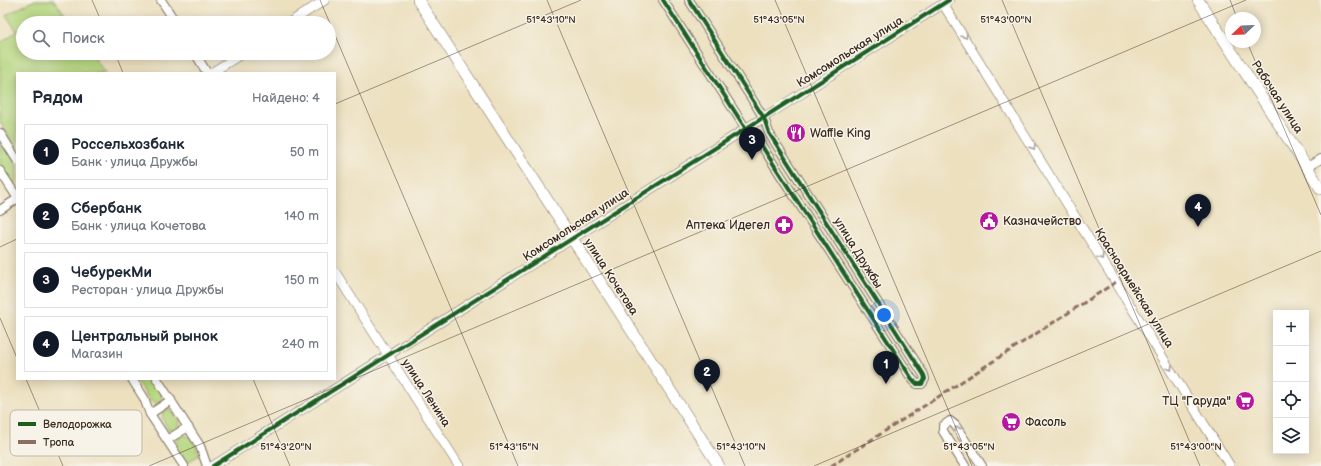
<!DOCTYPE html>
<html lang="ru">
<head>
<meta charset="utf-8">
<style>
	:root { --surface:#fff; --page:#f2f2f3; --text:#1f2937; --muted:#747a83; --line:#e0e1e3; --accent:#111827 }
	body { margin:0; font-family:"Balsamiq Sans",sans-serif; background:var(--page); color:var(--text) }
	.controls { position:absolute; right:12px; bottom:12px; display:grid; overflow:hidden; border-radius:0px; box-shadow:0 2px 10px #0003 }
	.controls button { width:36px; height:36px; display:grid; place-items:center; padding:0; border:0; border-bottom:1px solid var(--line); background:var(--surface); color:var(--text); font:20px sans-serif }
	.compass { position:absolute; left:1225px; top:12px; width:36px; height:36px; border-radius:50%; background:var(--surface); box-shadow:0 2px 10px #0003; rotate:247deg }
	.you { position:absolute; left:884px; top:315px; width:14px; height:14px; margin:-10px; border:3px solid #fff; border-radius:50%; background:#1a73e8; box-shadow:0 0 0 6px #1a73e833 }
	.badge { display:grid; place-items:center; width:26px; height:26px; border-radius:50%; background:var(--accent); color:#fff; font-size:13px; font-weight:700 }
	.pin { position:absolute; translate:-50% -33px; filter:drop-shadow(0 1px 2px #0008) }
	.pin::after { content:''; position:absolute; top:21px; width:14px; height:12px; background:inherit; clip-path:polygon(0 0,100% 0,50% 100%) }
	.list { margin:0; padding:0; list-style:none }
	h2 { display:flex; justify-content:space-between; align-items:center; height:52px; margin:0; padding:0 16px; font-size:17px }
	h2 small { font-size:13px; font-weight:400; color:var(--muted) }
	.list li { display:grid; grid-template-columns:26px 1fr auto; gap:12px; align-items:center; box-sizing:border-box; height:56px; margin:0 8px 8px; padding:0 8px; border:1px solid var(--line); border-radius:0px }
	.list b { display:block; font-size:15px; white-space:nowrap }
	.list p { margin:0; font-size:13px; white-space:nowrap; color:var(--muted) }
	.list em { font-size:13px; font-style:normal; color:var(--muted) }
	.icon { flex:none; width:22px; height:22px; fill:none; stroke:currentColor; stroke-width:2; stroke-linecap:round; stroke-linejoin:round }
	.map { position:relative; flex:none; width:1321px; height:466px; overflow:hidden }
	.search { position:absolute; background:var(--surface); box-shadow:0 2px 10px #0003; left:16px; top:16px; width:320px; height:44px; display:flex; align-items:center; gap:10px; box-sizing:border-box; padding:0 14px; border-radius:22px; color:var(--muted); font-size:15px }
	.panel { position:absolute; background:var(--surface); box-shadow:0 2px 10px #0003; left:16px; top:72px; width:320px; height:308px; border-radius:0px }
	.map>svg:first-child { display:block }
</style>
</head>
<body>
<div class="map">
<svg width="1321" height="466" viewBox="0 0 1321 466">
	<rect width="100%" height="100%" fill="#f7f3e8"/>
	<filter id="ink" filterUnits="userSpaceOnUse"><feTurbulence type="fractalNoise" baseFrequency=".025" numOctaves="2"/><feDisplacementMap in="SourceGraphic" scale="8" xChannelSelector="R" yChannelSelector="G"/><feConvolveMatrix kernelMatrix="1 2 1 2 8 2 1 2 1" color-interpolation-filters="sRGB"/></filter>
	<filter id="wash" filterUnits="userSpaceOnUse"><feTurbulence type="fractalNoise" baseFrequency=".012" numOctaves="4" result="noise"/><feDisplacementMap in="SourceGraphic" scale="16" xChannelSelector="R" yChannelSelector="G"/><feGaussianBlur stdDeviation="0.9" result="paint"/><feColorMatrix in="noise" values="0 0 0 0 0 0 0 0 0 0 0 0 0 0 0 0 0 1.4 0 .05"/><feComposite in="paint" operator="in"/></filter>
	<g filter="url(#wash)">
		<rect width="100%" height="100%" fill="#ece0bf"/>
		<g fill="#b3d57d" stroke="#77804e">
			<polygon points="35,0 54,0 70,23 23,23 23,53 91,53 105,73 17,73 17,149 0,122 0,43 17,31 6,15"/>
			<polygon points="0,138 17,164 17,183 12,184 0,168"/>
			<polygon points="136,379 153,379 162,394 161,401 154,403 150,401"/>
			<polygon points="170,408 180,421 179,428 175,431 168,429 162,418 164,411"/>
			<polygon points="184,435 190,437 197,448 199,455 186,463 176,446 177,439"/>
		</g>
	</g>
	<g filter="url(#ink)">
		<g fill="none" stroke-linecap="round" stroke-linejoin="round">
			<defs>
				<g id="minor">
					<polyline points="161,0 176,23"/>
					<polyline points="663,0 746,129 758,140 912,379 917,384 922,384 925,379 924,375 769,133 764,118 689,0"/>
					<polyline points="195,53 207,73"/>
					<polyline points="0,133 17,160"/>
					<polyline points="1307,167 1321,159"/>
					<polyline points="0,171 17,197"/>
					<polyline points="0,210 17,199"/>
					<polyline points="132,379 144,398 150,414 184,466"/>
					<polyline points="157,379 200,446 207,466"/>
					<polyline points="150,414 171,400"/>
					<polyline points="167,440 188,427"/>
					<polyline points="965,466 943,431 943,426 950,421 955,425 982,466"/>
				</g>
				<g id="tertiary">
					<polyline points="943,4 1230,466"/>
					<polyline points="289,23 325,0"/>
					<polyline points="211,73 243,53"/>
					<polyline points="335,272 459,466"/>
					<polyline points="213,466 949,0"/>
				</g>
				<g id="secondary">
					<polyline points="418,0 719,466"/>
					<polyline points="1198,0 1321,189"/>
				</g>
			</defs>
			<use href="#minor" stroke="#796a56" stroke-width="10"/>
			<use href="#tertiary" stroke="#796a56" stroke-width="10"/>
			<use href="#secondary" stroke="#796a56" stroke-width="12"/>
			<use href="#minor" stroke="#fff" stroke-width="8"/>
			<use href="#tertiary" stroke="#fff" stroke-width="9"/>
			<use href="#secondary" stroke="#fff" stroke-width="11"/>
			<polyline stroke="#8d6e63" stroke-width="3" stroke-dasharray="6 3" stroke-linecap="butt" points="831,466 1116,282"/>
			<defs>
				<g id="cycleway">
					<polyline points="663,0 746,129 758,140 912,379 917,384 922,384 925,379 924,375 769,133 764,118 689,0"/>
					<polyline points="213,466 949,0"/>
				</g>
			</defs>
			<use href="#cycleway" stroke="#f7f3e8" stroke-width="6"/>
			<use href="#cycleway" stroke="#1b5e20" stroke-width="4"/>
		</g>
		<defs><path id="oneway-chevron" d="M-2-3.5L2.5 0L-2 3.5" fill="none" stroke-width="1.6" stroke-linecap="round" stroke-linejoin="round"/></defs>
		<g stroke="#a79f9a">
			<use href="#oneway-chevron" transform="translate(965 36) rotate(58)"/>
			<use href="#oneway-chevron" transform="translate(1033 147) rotate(58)"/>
			<use href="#oneway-chevron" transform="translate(1101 257) rotate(58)"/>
			<use href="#oneway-chevron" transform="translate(1170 368) rotate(58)"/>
			<use href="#oneway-chevron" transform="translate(957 429) rotate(-125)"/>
		</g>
	</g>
	<path fill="none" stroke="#3b2a1e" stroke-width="1" stroke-opacity="0.45" d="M92 0 102 23M320 0 518 466M547 0 745 466M775 0 972 466M1002 0 1200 466M1230 0 1237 18M1247 42 1321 215M115 53 123 73M335 104 581 0M0 247 17 239M0 318 17 358M26 379 63 466M253 379 290 466M149 466 1246 0M814 466 1321 251"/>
	<defs>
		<symbol id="restaurant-disc" viewBox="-11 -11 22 22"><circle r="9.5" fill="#b5179e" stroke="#f7f3e8"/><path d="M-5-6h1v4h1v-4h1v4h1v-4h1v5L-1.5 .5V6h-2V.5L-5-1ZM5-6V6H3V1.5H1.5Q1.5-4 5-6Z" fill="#fff"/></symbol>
		<symbol id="civic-disc" viewBox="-11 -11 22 22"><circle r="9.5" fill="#b5179e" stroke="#f7f3e8"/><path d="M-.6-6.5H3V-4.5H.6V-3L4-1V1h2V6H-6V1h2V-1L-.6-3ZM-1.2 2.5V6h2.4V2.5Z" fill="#fff"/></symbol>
		<symbol id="pharmacy-disc" viewBox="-11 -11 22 22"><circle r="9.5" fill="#b5179e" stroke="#f7f3e8"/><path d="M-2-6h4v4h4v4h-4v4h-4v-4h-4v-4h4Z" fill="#fff"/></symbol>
		<symbol id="supermarket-disc" viewBox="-11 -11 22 22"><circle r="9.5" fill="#b5179e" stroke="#f7f3e8"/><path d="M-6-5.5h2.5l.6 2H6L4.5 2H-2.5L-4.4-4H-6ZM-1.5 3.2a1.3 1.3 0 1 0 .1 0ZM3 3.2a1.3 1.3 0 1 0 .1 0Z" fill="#fff"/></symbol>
	</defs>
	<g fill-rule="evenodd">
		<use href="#restaurant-disc" x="785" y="122" width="22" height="22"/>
		<use href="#civic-disc" x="978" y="210" width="22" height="22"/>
		<use href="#pharmacy-disc" x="773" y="214" width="22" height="22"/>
		<use href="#supermarket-disc" x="1234" y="390" width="22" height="22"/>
		<use href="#supermarket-disc" x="1000" y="411" width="22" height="22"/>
	</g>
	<g text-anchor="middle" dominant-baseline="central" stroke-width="3" stroke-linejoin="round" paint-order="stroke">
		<g font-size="12" fill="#3b2a1e" stroke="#f7f3e8">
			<text transform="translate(850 52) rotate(-32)">Комсомольская улица</text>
			<text transform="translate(1277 97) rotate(57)">Рабочая улица</text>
			<text transform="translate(576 225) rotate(-33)">Комсомольская улица</text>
			<text transform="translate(858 253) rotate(58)">улица Дружбы</text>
			<text transform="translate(611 277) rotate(57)">улица Кочетова</text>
			<text transform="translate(1134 288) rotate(58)">Красноармейская улица</text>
			<text transform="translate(426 393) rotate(57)">улица Ленина</text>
		</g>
		<g font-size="12" fill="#3b2a1e" stroke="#f7f3e8" text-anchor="start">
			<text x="810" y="133">Waffle King</text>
			<text x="1003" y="221">Казначейство</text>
			<text x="770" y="225" text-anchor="end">Аптека Идегел</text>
			<text x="1231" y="401" text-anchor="end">ТЦ "Гаруда"</text>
			<text x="1025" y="422">Фасоль</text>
		</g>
	</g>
	<rect x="10" y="410" width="132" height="46" rx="6" fill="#f7f3e8" stroke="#bfb7ab" stroke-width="1"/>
	<rect x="18" y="422" width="18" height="4" fill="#1b5e20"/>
	<rect x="18" y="440" width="18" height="4" fill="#8d6e63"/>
	<g font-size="11" fill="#3b2a1e">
		<text x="43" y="428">Велодорожка</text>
		<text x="43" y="446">Тропа</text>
	</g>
	<g font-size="10" text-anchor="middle" fill="#3b2a1e" stroke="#f7f3e8" stroke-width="3" stroke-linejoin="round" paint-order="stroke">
		<text x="551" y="23">51°43'10"N</text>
		<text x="779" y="23">51°43'05"N</text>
		<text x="1006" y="23">51°43'00"N</text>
		<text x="286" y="450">51°43'20"N</text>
		<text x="514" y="450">51°43'15"N</text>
		<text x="741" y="450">51°43'10"N</text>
		<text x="969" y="450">51°43'05"N</text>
		<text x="1196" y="450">51°43'00"N</text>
	</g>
</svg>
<div class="controls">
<button>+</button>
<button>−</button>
<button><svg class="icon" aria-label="locate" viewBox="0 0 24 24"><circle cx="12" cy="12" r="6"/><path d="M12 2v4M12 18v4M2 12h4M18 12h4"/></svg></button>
<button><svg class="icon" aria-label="layers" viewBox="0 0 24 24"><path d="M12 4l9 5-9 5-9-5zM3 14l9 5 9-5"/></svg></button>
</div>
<svg class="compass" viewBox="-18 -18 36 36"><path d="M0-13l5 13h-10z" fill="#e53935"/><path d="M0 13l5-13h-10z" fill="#747a83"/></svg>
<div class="you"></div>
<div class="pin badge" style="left:886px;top:384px">1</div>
<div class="pin badge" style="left:707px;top:392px">2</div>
<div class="pin badge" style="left:752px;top:160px">3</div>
<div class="pin badge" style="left:1198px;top:227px">4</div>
<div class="search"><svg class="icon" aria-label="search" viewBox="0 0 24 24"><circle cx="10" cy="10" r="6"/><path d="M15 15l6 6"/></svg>Поиск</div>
<section class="panel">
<h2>Рядом<small>Найдено: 4</small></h2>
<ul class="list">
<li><span class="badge">1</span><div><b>Россельхозбанк</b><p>Банк · улица Дружбы</p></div><em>50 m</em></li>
<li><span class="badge">2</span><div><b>Сбербанк</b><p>Банк · улица Кочетова</p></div><em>140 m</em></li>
<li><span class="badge">3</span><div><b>ЧебурекМи</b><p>Ресторан · улица Дружбы</p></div><em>150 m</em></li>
<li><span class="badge">4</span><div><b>Центральный рынок</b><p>Магазин</p></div><em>240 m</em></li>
</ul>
</section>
</div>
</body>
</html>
